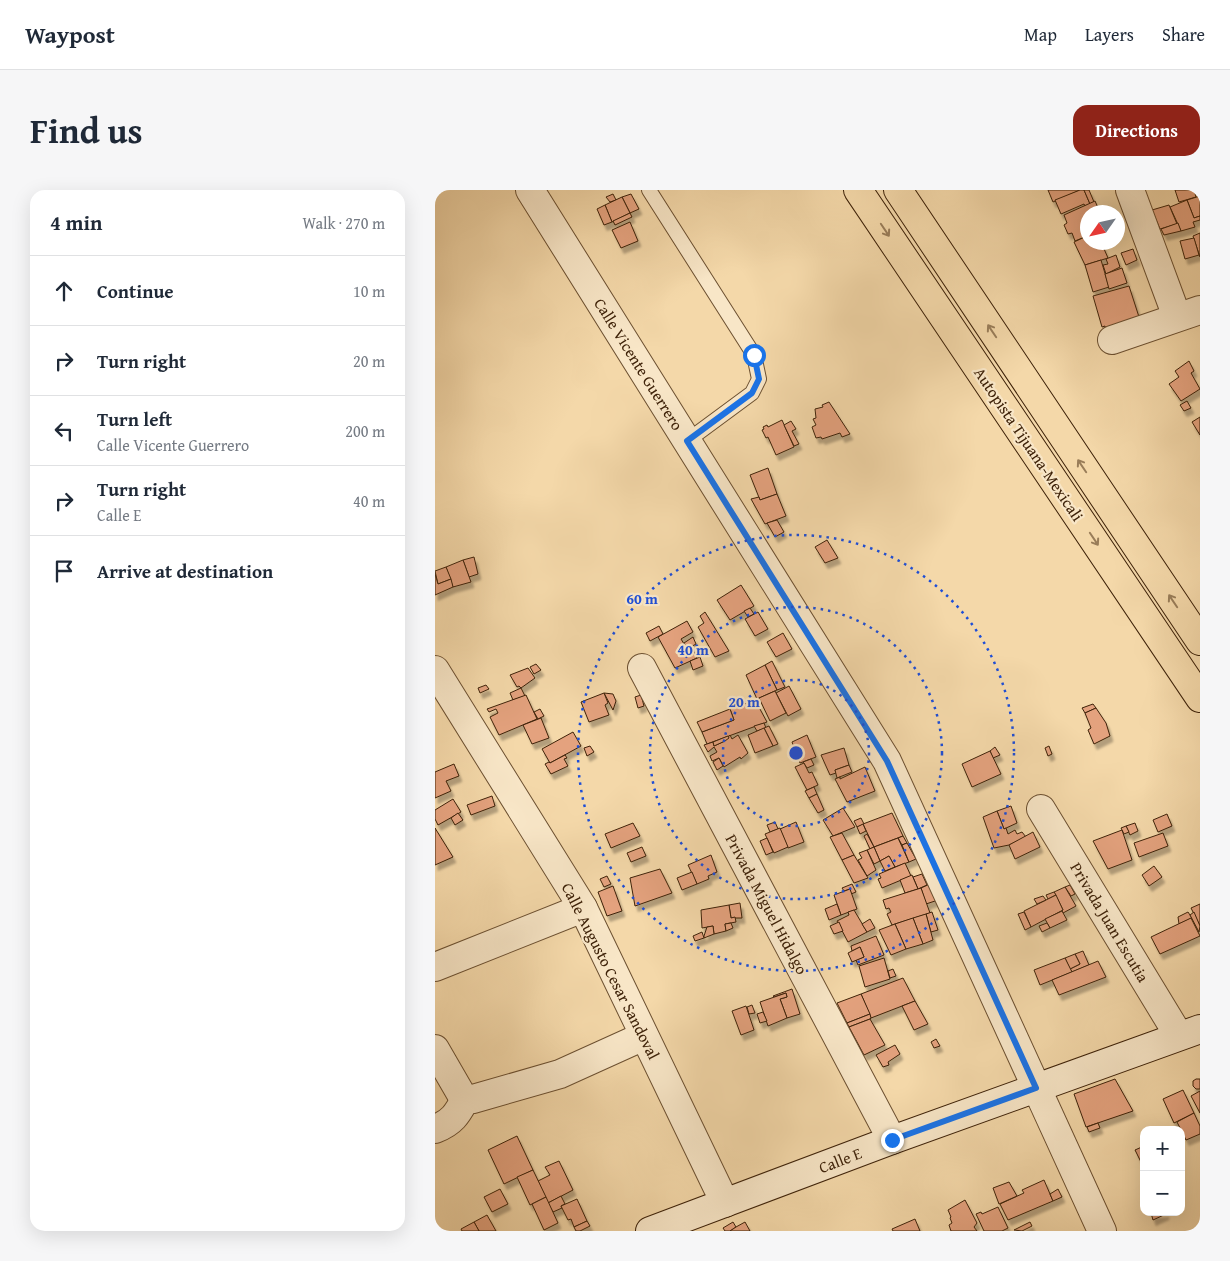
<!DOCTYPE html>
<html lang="en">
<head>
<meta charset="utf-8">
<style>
	:root { --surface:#fff; --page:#f6f6f7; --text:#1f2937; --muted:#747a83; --line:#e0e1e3; --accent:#8f2418 }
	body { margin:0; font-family:"Gentium Book Plus",serif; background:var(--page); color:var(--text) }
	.controls { position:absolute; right:15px; bottom:15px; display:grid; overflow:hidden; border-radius:10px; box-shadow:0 5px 20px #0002 }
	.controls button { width:45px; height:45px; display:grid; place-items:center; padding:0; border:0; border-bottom:1px solid var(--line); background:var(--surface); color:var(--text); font:25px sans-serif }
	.compass { position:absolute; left:645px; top:15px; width:45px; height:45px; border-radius:50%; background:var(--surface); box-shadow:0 5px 20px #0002; rotate:236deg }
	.stop { position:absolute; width:15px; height:15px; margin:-11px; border:4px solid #1a73e8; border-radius:50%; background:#fff }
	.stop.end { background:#1a73e8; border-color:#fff; box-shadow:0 1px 5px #0008 }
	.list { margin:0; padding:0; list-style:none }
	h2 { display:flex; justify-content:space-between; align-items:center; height:65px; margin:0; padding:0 20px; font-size:21px }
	h2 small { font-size:16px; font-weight:400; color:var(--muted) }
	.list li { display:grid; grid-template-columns:32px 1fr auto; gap:15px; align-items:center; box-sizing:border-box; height:70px; padding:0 20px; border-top:1px solid var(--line) }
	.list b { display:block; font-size:19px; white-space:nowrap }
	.list p { margin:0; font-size:16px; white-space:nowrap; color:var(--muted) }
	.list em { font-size:16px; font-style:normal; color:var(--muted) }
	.icon { flex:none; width:28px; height:28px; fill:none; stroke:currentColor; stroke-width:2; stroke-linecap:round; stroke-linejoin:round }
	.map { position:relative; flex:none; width:765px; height:1041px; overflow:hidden; border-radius:15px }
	header { display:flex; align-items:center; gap:30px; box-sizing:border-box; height:70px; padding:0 25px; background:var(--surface); border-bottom:1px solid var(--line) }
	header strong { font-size:24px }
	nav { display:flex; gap:28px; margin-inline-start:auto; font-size:18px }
	.intro { display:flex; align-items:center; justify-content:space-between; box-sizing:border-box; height:120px; padding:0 30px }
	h1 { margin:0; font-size:35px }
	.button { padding:12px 22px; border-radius:15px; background:var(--accent); color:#fff; font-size:18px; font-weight:700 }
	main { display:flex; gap:30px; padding:0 30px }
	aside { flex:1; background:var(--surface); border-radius:15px; box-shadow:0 5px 20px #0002 }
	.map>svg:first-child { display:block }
</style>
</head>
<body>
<header>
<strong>Waypost</strong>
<nav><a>Map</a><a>Layers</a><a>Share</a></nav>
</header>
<div class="intro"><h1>Find us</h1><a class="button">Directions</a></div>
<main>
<aside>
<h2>4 min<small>Walk · 270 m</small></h2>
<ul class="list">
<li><svg class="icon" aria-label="ahead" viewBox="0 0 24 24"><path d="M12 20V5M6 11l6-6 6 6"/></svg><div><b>Continue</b></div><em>10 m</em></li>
<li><svg class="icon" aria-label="right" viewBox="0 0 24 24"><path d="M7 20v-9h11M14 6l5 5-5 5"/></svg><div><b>Turn right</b></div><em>20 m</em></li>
<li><svg class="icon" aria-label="left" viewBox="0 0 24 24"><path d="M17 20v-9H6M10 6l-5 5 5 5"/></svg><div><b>Turn left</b><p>Calle Vicente Guerrero</p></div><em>200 m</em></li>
<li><svg class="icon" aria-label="right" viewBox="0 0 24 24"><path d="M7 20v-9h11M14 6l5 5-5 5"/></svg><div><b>Turn right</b><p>Calle E</p></div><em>40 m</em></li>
<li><svg class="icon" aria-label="arrive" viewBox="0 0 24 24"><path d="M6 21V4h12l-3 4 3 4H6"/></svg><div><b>Arrive at destination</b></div></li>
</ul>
</aside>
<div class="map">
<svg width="765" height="1041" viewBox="0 0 765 1041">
	<defs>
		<filter id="shadow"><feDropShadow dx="3" dy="5.5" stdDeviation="1" flood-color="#0004"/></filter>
	</defs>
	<rect width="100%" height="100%" fill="#f4d8a9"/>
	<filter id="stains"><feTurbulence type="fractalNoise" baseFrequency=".004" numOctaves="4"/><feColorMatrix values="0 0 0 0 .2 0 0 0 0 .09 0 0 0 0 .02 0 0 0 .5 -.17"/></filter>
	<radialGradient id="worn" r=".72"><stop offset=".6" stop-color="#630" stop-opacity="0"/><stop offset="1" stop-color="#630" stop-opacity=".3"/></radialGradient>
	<g fill="#e4a27e" stroke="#3e2209" filter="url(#shadow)">
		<polygon points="613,0 645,0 618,12"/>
		<polygon points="645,0 649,0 655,14 650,16 649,14 626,24 620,10"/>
		<polygon points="649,0 654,0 659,12 655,14"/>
		<polygon points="740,0 759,0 761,7 744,12"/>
		<polygon points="178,4 181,10 175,12 171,7"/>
		<polygon points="196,4 204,19 195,23 187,7"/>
		<polygon points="765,6 765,26 759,28 752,10"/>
		<polygon points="187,7 195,23 177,32 170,15"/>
		<polygon points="752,10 759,28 765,26 765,30 758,32 760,37 746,41 735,17"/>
		<polygon points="660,11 665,22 652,22 652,46 640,51 637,43 633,44 629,35 632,33 629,25"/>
		<polygon points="170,15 177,32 169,35 162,19"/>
		<polygon points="734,15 742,34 725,39 717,20"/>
		<polygon points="195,23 197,27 180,35 178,31"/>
		<polygon points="195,32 203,51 186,58 177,40"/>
		<polygon points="743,33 746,41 729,45 726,39"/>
		<polygon points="765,43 765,67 758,46"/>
		<polygon points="652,46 652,52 666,52 673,68 650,75 639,52"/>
		<polygon points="759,48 764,65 750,69 745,51"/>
		<polygon points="698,59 702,70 691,75 686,63"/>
		<polygon points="681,65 685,77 671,84 668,75 673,74 671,69"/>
		<polygon points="666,70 674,97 658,102 650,75"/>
		<polygon points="687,78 692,93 674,99 670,84"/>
		<polygon points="694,96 705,130 671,140 670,136 667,137 658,106"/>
		<polygon points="754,171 759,181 756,183 765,199 746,211 734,194 744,187 740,181"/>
		<polygon points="752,211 756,218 749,221 745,215"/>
		<polygon points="394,212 415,244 407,247 405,243 387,249 386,247 381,248 377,237 381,235 378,229 381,228 380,219 388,217 387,215"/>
		<polygon points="765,227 765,245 757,232"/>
		<polygon points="347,230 359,257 341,265 333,247 331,248 327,240 329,239 328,237 332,235 333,237"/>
		<polygon points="356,231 361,239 357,241 364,254 359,256 349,235"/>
		<polygon points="333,278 342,304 325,310 315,285"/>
		<polygon points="342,304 351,326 330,334 316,309 324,307 325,310"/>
		<polygon points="342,330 349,342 340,347 332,333"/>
		<polygon points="392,350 403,368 390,373 380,357"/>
		<polygon points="39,367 43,384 34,387 28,370"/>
		<polygon points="28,370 36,392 18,397 11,377"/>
		<polygon points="11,377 16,389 3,394 0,381"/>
		<polygon points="0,384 3,394 16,389 18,397 0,405"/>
		<polygon points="306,395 319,416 295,430 282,410"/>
		<polygon points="315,418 319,424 313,427 309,421"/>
		<polygon points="270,422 294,461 280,467 263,437 269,433 265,426"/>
		<polygon points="323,422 333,439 320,446 310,429"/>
		<polygon points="252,431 258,442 246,449 254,462 258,460 262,468 240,478 223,447"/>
		<polygon points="224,436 228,444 215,451 211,443"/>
		<polygon points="348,443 357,459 341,467 332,452"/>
		<polygon points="258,447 261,454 252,459 249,453"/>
		<polygon points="265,467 268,476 258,480 255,471"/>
		<polygon points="337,471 350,497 342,500 330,475"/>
		<polygon points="101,474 106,480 99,484 95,477"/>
		<polygon points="330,475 342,500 322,509 311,485"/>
		<polygon points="93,478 100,488 86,498 84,496 82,497 75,485"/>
		<polygon points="51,495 54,499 45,503 43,498"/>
		<polygon points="354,496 366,519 353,526 341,503"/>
		<polygon points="86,498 90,506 78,510 75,503"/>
		<polygon points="340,501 351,523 335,531 324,508"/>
		<polygon points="169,503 178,504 181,511 178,520"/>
		<polygon points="169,503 173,513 170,515 174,525 154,532 146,512"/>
		<polygon points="91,505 102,529 64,545 55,527 63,523 61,519 54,522 52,519"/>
		<polygon points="206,505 209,516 203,518 200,507"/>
		<polygon points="320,510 332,532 272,554 267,542 299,530 295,519"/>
		<polygon points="658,514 661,518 650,523 647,518"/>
		<polygon points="661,518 671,533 675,546 659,554 653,540 656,538 650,523"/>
		<polygon points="105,519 109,526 103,529 99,522"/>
		<polygon points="295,519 299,530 267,542 262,532"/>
		<polygon points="106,528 114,548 97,554 88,535"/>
		<polygon points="329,533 331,538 322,541 319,536"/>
		<polygon points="334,536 343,554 338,556 329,538"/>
		<polygon points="329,538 338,556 320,563 313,545"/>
		<polygon points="138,542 146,556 115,573 107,559"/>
		<polygon points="295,545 297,549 303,545 313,563 306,569 305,567 289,577 284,568 277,571 275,566 282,562 279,557 273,562 269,555 278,552 279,556 290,551"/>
		<polygon points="372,545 381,567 365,573 357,552"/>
		<polygon points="293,546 294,548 290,551 279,556 278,552"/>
		<polygon points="155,556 159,562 152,566 149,558"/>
		<polygon points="614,556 617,564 613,566 610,558"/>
		<polygon points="560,557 565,565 558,568 555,561"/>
		<polygon points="409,558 414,575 400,580 401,583 395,585 386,565"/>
		<polygon points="555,561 566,584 537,597 527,574"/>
		<polygon points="130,565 132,568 129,569 133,576 116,584 110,574 114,572 115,573"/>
		<polygon points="284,568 288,576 282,580 278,572"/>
		<polygon points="376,569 379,575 372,578 368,572"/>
		<polygon points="369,573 374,583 377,582 383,595 372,600 360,577"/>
		<polygon points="19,574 24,586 11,591 16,601 0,608 0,582"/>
		<polygon points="414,575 417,582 402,588 400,580"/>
		<polygon points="430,577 440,601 412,612 400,589 405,587 405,589"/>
		<polygon points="379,597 382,604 374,608 370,601"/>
		<polygon points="382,604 389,620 383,623 374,608"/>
		<polygon points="57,606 60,616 36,625 32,615"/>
		<polygon points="18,609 26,622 3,635 0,629 0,620"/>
		<polygon points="576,616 582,633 569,639 562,621"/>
		<polygon points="408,618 420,637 398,646 388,630"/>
		<polygon points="562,621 569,639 571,638 573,644 580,640 582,644 587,642 591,647 574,655 559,658 548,627"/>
		<polygon points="23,623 28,630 20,635 16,628"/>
		<polygon points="457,623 468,646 439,657 428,634"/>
		<polygon points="732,624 737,636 723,642 718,630"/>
		<polygon points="426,628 429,634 422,637 419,631"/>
		<polygon points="340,632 343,639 335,642 332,635"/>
		<polygon points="361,632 369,652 353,658 345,639"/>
		<polygon points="198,633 205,646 176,658 170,644"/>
		<polygon points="700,633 703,641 695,645 691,636"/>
		<polygon points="428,634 431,641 425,644 422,637"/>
		<polygon points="691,636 694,642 689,644 686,638"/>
		<polygon points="0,638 18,667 0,675"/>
		<polygon points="345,638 353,657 339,663 330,644"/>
		<polygon points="687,640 697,670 673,679 658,651"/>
		<polygon points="598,642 605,657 580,669 574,655"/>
		<polygon points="407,643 419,665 407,670 395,647"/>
		<polygon points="728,643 733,656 704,667 699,653"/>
		<polygon points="432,644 439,657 435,659 429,646"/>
		<polygon points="468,646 472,653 467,655 463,648"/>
		<polygon points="332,648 338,662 331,665 325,651"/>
		<polygon points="463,648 474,672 460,677 454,666 445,671 439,657"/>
		<polygon points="472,653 481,669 474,672 467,655"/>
		<polygon points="207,657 211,666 196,672 192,663"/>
		<polygon points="439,657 445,671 439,674 432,660"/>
		<polygon points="432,660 441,680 432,686 423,670 427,668 424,663"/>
		<polygon points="276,665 282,682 273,686 274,689 262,694 253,675"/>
		<polygon points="419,665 433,688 419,693 407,670"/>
		<polygon points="454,666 460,677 450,681 445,671"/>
		<polygon points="470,673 476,686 447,698 443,689 446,688 444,684"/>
		<polygon points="719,676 727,687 714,696 707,685"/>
		<polygon points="225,679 237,703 200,716 195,688"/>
		<polygon points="257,682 262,694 247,700 242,688"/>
		<polygon points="487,684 492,695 483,699 478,687"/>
		<polygon points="477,685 483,699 470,703 465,690"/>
		<polygon points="172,686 176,694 169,697 165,689"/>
		<polygon points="417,694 421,702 416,704 415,699 409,701 407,698"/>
		<polygon points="495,694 503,710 491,714 486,698"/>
		<polygon points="635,695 640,704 636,706 630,697"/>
		<polygon points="178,696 187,721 172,726 163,702"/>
		<polygon points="630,697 641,716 628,723 627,721 628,720 619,702"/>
		<polygon points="486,698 495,723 457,735 452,724 456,722 454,718 451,719 448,710"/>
		<polygon points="415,699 422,719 406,725 399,705"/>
		<polygon points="619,702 621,705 613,709 611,705"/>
		<polygon points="621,705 628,720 596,737 589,721"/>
		<polygon points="608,706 611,710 602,714 599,709"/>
		<polygon points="305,713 307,728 296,728 294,715"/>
		<polygon points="402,714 406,725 394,730 390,719"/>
		<polygon points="765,714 765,736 756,718"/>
		<polygon points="294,715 296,728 300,727 301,732 290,734 291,741 279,744 278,736 267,738 266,720"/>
		<polygon points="419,720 432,742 413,752 402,731 414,725 413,722"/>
		<polygon points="627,721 632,730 615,738 610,729"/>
		<polygon points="497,722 503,740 496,742 491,724"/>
		<polygon points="589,722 596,737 590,740 583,724"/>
		<polygon points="753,722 757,728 744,734 743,727"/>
		<polygon points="759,722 765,736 764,742 755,725"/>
		<polygon points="491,724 498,750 488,754 478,728"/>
		<polygon points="478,728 488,754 471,759 460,734"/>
		<polygon points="756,728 765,746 725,764 716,747"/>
		<polygon points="435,729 440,738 432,742 427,734"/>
		<polygon points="404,732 408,741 399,744 395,736"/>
		<polygon points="296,733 298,738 291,741 290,734"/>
		<polygon points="612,733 615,738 607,742 604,736"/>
		<polygon points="460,734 471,759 456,765 444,740"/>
		<polygon points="278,736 279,744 269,748 269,746 272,737"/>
		<polygon points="267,742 269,748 260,751 258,746"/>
		<polygon points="441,746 449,765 423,775 421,770 429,767 425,757 417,761 416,756"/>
		<polygon points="425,757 429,767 417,772 413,763"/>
		<polygon points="648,761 654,775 637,782 635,779 645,774 640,764"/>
		<polygon points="640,764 645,774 635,779 630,768"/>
		<polygon points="449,768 455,789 430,797 424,776"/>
		<polygon points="630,768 637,782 605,795 599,780"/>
		<polygon points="663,771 671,787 624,805 617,790"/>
		<polygon points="458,779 461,786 455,788 453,781"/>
		<polygon points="468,788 480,811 436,828 426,804"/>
		<polygon points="357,799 365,824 352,828 345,809 352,807 351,803 339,807 338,806"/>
		<polygon points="351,803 352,807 345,809 352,828 333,836 325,812"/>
		<polygon points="426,804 435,824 412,833 402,813"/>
		<polygon points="480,811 493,834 479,840 467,816"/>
		<polygon points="317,815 320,823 314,824 312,817"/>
		<polygon points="311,816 319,840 306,845 297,821"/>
		<polygon points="328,822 332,831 325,833 322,824"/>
		<polygon points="435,824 436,828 435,829 414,837 412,833"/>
		<polygon points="435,829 450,855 429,865 414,837"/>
		<polygon points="501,849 505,856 499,858 496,852"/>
		<polygon points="460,855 465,864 453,872 454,875 448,877 441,865"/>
		<polygon points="680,889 698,921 651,937 639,904"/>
		<polygon points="761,889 765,889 765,899 761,899 758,896 758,891"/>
		<polygon points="748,900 759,923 739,933 728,909"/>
		<polygon points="765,901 765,923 756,906"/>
		<polygon points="759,923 765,936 765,944 751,950 742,932"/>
		<polygon points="663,933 665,938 654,942 652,937"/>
		<polygon points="82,946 98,980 69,994 53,960"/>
		<polygon points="709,956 709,973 707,974 700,960"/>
		<polygon points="124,971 138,1000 113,1013 103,991 115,985 110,977"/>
		<polygon points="98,980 111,1007 95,1015 82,987"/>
		<polygon points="609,990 618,1011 573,1030 565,1014 589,1003 587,1000"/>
		<polygon points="574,992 582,1006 564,1014 558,998"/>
		<polygon points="65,999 73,1014 57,1022 49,1007"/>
		<polygon points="623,999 627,1007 618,1011 615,1004"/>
		<polygon points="126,1006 130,1014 126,1016 127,1018 118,1022 113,1013"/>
		<polygon points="111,1007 123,1033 109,1040 97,1014"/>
		<polygon points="142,1009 152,1031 139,1037 136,1029 133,1030 126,1016"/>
		<polygon points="530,1010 542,1033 539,1037 542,1041 516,1041 514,1035 517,1033 515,1028 516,1027 513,1020"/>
		<polygon points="563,1017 573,1038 567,1041 549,1041 541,1024 546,1022 547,1024"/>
		<polygon points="731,1022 731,1024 718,1030 716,1023"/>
		<polygon points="52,1025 61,1041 44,1041 39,1032"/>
		<polygon points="480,1029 485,1041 458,1041 457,1039"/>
		<polygon points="152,1031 155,1036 145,1041 141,1041 139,1037"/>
		<polygon points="39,1032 44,1041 27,1041 26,1039"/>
		<polygon points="298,1032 301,1037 295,1041 290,1041 288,1038"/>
		<polygon points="310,1032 315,1041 295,1041 301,1037"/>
		<polygon points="595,1032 597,1036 587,1041 579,1040"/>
	</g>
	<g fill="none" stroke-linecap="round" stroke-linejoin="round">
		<defs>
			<polyline id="service" points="214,0 319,165 324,189 317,203 252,251"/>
			<g id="minor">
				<polyline points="95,0 452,571 667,1041"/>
				<polyline points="695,0 742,127"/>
				<polyline points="677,150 765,120"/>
				<polyline points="207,478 457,950"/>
				<polyline points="0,480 148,718 290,1013"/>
				<polyline points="606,619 744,846"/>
				<polyline points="0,777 148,718"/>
				<polyline points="0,859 26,904 31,908 38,909 125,884 209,846"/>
				<path d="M0 939C18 932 22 924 31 908"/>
			</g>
			<polyline id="secondary" points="215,1041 457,950 765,839"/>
			<g id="motorway">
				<polyline points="423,0 765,508"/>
				<polyline points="463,0 765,451"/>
			</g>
		</defs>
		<use href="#service" stroke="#6c5031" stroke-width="16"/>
		<use href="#minor" stroke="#6c5031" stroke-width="30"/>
		<use href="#secondary" stroke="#3e2209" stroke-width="30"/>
		<use href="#motorway" stroke="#3e2209" stroke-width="30"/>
		<use href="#service" stroke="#f8e6c7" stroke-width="14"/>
		<use href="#minor" stroke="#f8e6c7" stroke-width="28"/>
		<use href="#secondary" stroke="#f8e6c7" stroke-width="28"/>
		<use href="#motorway" stroke="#f4d8a9" stroke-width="28"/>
	</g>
	<defs><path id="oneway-shaft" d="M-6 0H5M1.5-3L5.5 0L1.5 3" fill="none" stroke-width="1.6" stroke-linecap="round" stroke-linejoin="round" transform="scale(1.25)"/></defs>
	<g stroke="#997d59">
		<use href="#oneway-shaft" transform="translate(450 40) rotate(56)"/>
		<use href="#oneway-shaft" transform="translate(557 141) rotate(-124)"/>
		<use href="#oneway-shaft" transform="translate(647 276) rotate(-124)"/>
		<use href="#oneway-shaft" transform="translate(659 349) rotate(56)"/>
		<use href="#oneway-shaft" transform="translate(738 411) rotate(-124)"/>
	</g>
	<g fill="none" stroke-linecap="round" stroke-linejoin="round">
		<polyline stroke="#1a73e8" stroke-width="6" points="319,165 324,189 317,203 252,251 452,571 601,898 457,950"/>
	</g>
	<g fill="none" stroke="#1d4ed8" stroke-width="2.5" stroke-dasharray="2.5 5">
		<circle cx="361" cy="563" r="73"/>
		<circle cx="361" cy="563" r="146"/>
		<circle cx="361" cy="563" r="218"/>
	</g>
	<g text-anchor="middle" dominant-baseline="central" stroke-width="4.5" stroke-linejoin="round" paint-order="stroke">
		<g font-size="16" fill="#3e2209" stroke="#f8e6c7">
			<text transform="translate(204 174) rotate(58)">Calle Vicente Guerrero</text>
			<text transform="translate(594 254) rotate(56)">Autopista Tijuana-Mexicali</text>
			<text transform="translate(332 714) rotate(62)">Privada Miguel Hidalgo</text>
			<text transform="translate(675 732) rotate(59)">Privada Juan Escutia</text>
			<text transform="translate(176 781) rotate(63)">Calle Augusto Cesar Sandoval</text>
			<text transform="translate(405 970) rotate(-21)">Calle E</text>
		</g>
	</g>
	<circle cx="361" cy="563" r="8" fill="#1d4ed8" stroke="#f8e6c7" stroke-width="2.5"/>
	<g font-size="15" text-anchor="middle" font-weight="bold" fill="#1d4ed8" stroke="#f8e6c7" stroke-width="4.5" stroke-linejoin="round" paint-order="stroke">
		<text x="207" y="414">60 m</text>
		<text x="258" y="465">40 m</text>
		<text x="309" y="517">20 m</text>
	</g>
	<rect width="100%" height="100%" filter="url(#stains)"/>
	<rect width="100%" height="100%" fill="url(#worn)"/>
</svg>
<div class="controls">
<button>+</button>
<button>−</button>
</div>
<svg class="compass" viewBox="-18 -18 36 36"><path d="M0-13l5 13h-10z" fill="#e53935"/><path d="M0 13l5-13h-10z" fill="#747a83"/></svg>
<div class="stop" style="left:319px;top:165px"></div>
<div class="stop end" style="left:457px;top:950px"></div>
</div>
</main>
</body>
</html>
